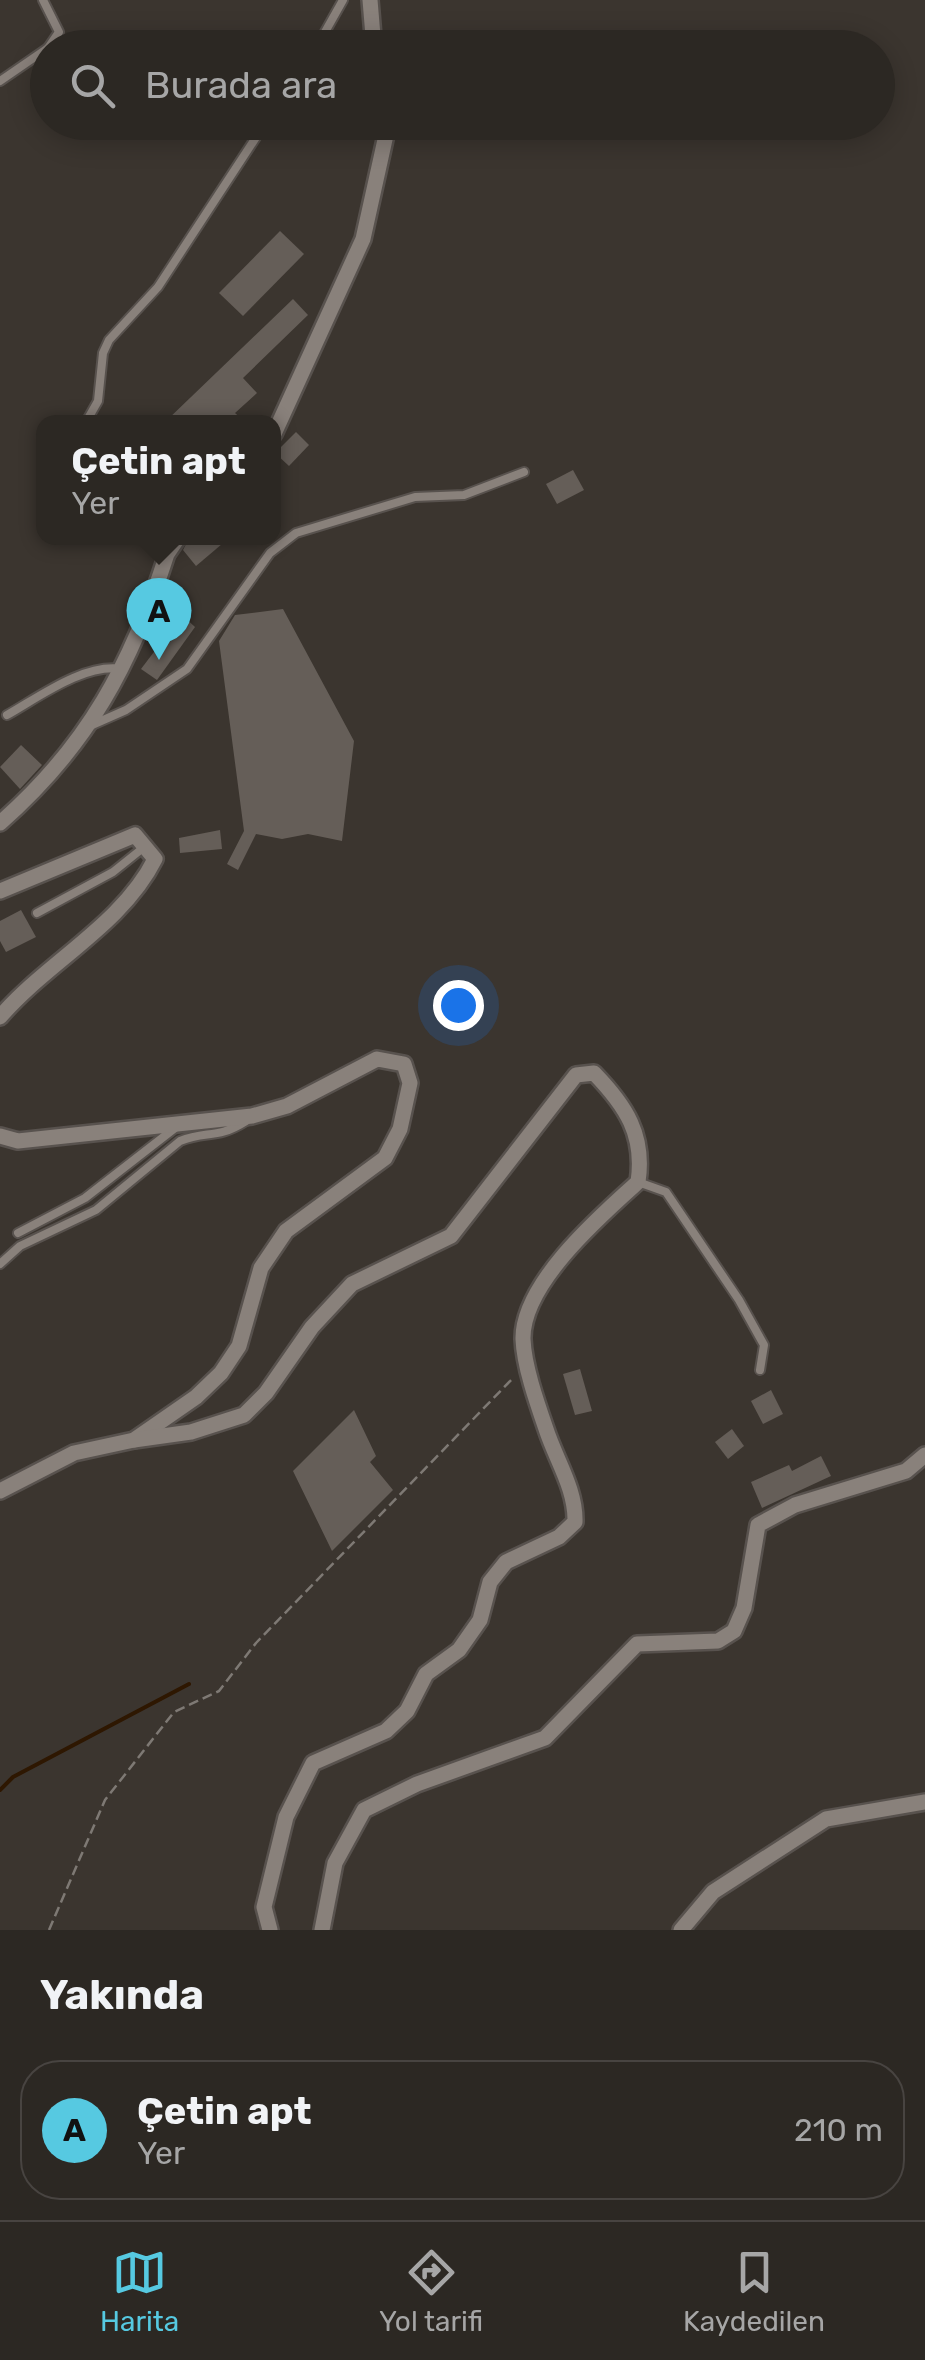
<!DOCTYPE html>
<html lang="tr">
<head>
<meta charset="utf-8">
<style>
	:root { --surface:#2c2823; --page:#34302b; --text:#f1f3f6; --muted:#a6a6a6; --line:#484441; --accent:#56c9e1 }
	body { margin:0; font-family:Rubik,sans-serif; background:var(--page); color:var(--text) }
	.you { position:absolute; left:458px; top:1005px; width:35px; height:35px; margin:-25px; border:8px solid #fff; border-radius:50%; background:#1a73e8; box-shadow:0 0 0 15px #1a73e833 }
	.badge { display:grid; place-items:center; width:65px; height:65px; border-radius:50%; background:var(--accent); color:#111; font-size:32px; font-weight:700 }
	.pin { position:absolute; translate:-50% -82px; filter:drop-shadow(0 2px 5px #0008) }
	.pin::after { content:''; position:absolute; top:52px; width:35px; height:30px; background:inherit; clip-path:polygon(0 0,100% 0,50% 100%) }
	.popup { position:absolute; left:36px; top:415px; width:245px; height:130px; box-sizing:border-box; display:grid; place-content:center; border-radius:20px; background:var(--surface); filter:drop-shadow(0 2px 8px #0005); font-size:32px; white-space:nowrap; color:var(--muted) }
	.popup b { font-size:38px; color:var(--text) }
	.popup::after { content:''; position:absolute; left:50%; top:100%; margin-left:-20px; border:20px solid transparent; border-top-color:var(--surface) }
	.list { margin:0; padding:0; list-style:none }
	h2 { display:flex; justify-content:space-between; align-items:center; height:130px; margin:0; padding:0 40px; font-size:42px }
	h2 small { font-size:32px; font-weight:400; color:var(--muted) }
	.list li { display:grid; grid-template-columns:65px 1fr auto; gap:30px; align-items:center; box-sizing:border-box; height:140px; margin:0 20px 20px; padding:0 20px; border:2px solid var(--line); border-radius:40px }
	.list b { display:block; font-size:38px; white-space:nowrap }
	.list p { margin:0; font-size:32px; white-space:nowrap; color:var(--muted) }
	.list em { font-size:32px; font-style:normal; color:var(--muted) }
	.icon { flex:none; width:55px; height:55px; fill:none; stroke:currentColor; stroke-width:2; stroke-linecap:round; stroke-linejoin:round }
	.map { position:relative; flex:none; width:925px; height:1930px; overflow:hidden }
	.search { position:absolute; background:var(--surface); box-shadow:0 5px 25px #0003; left:30px; right:30px; top:30px; height:110px; display:flex; align-items:center; gap:25px; box-sizing:border-box; padding:0 35px; border-radius:55px; color:var(--muted); font-size:38px }
	.sheet { height:290px; background:var(--surface) }
	nav { display:flex; justify-content:space-around; align-items:center; box-sizing:border-box; height:140px; border-top:2px solid var(--line); background:var(--surface); font-size:28px; color:var(--muted) }
	nav a { display:grid; justify-items:center; gap:5px }
	nav .on { color:var(--accent) }
	.map>svg:first-child { display:block }
</style>
</head>
<body>
<div class="map">
<svg width="925" height="1930" viewBox="0 0 925 1930">
	<rect width="100%" height="100%" fill="#3b352f"/>
	<g fill="none" stroke-linecap="round" stroke-linejoin="round">
		<polyline stroke="#2e1701" stroke-width="4" points="0,1790 13,1777 189,1684"/>
	</g>
	<g fill="#655e58">
		<polygon points="280,231 304,254 243,316 219,293"/>
		<polygon points="293,299 308,315 243,378 257,393 235,413 245,422 165,422"/>
		<polygon points="296,432 309,445 289,466 275,453"/>
		<polygon points="573,470 584,490 557,504 546,484"/>
		<polygon points="189,538 217,538 222,544 196,566 183,550"/>
		<polygon points="283,609 354,741 342,841 308,834 282,839 256,834 238,870 227,864 244,831 219,641 235,615"/>
		<polygon points="182,615 195,627 157,680 141,669"/>
		<polygon points="21,745 42,765 20,789 0,767"/>
		<polygon points="220,830 222,849 180,853 179,838"/>
		<polygon points="21,910 36,937 6,952 0,941 0,921"/>
		<polygon points="580,1369 592,1411 575,1415 563,1374"/>
		<polygon points="771,1390 783,1414 763,1424 751,1401"/>
		<polygon points="354,1410 376,1456 370,1462 393,1490 332,1551 293,1471"/>
		<polygon points="732,1429 744,1446 728,1459 715,1442"/>
		<polygon points="821,1456 831,1476 762,1508 751,1482 789,1465 792,1471"/>
	</g>
	<g fill="none" stroke-linecap="round" stroke-linejoin="round">
		<defs>
			<g id="service">
				<polyline points="43,0 59,32 48,48"/>
				<polyline points="316,48 343,0"/>
				<polyline points="0,81 48,48"/>
				<polyline points="86,422 98,401 103,353 109,340 158,287 266,122"/>
				<path d="M7 715C39 697 84 663 122 669"/>
				<polyline points="92,725 126,710 187,669 270,553 296,533 415,497 464,495 524,472"/>
				<polyline points="37,913 113,872 143,848"/>
				<polyline points="638,1182 666,1192 739,1300 764,1345 760,1370"/>
				<polyline points="18,1233 85,1198 175,1128"/>
				<path d="M0 1264 20 1246 96 1210 180 1141C207 1130 216 1140 246 1121"/>
			</g>
			<g id="minor">
				<polyline points="370,0 374,48"/>
				<polyline points="274,434 363,239 386,135 384,122"/>
				<path d="M0 823C88 746 132 663 167 554L178 538"/>
				<path d="M0 891 135 835 155 859C122 925 47 962 0 1017"/>
				<polyline points="0,1136 18,1141 252,1116 287,1106 377,1059 404,1064 410,1083 400,1129 385,1158 286,1231 261,1268 239,1346 221,1373 196,1397 134,1440 74,1453 0,1491"/>
				<path d="M134 1440 191 1432 244 1415 266 1393 312 1327 352 1284 451 1236 576 1075 594 1073C626 1106 645 1135 638 1182 600 1216 522 1284 523 1339 524 1366 537 1403 546 1429 556 1460 576 1489 575 1522L559 1537 506 1562 490 1582 480 1620 459 1650 426 1674 407 1711 386 1731 313 1763 286 1817 264 1907 270 1930"/>
				<polyline points="322,1930 335,1863 364,1810 417,1784 545,1738 637,1644 718,1641 734,1631 744,1608 758,1525 795,1505 906,1471 925,1455"/>
				<polyline points="681,1930 713,1892 826,1819 925,1802"/>
			</g>
		</defs>
		<use href="#service" stroke="#58524e" stroke-width="12"/>
		<use href="#minor" stroke="#58524e" stroke-width="20"/>
		<polyline stroke="#7e7974" stroke-width="2.5" stroke-dasharray="10 5" stroke-linecap="butt" points="49,1930 105,1800 174,1712 219,1691 256,1643 514,1377"/>
		<use href="#service" stroke="#89817b" stroke-width="8"/>
		<use href="#minor" stroke="#89817b" stroke-width="15"/>
	</g>
</svg>
<div class="you"></div>
<div class="pin badge" style="left:159px;top:660px">A</div>
<div class="popup"><b>Çetin apt</b>Yer</div>
<div class="search"><svg class="icon" aria-label="search" viewBox="0 0 24 24"><circle cx="10" cy="10" r="6"/><path d="M15 15l6 6"/></svg>Burada ara</div>
</div>
<section class="sheet">
<h2>Yakında<small></small></h2>
<ul class="list">
<li><span class="badge">A</span><div><b>Çetin apt</b><p>Yer</p></div><em>210 m</em></li>
</ul>
</section>
<nav>
<a class="on"><svg class="icon" aria-label="map" viewBox="0 0 24 24"><path d="M3 6l6-2 6 2 6-2v14l-6 2-6-2-6 2zM9 4v14M15 6v14"/></svg>Harita</a>
<a><svg class="icon" aria-label="directions" viewBox="0 0 24 24"><path d="M12 3l9 9-9 9-9-9zM9 14v-3h6M13 9l2 2-2 2"/></svg>Yol tarifi</a>
<a><svg class="icon" aria-label="saved" viewBox="0 0 24 24"><path d="M7 4h10v16l-5-4-5 4z"/></svg>Kaydedilen</a>
</nav>
</body>
</html>
